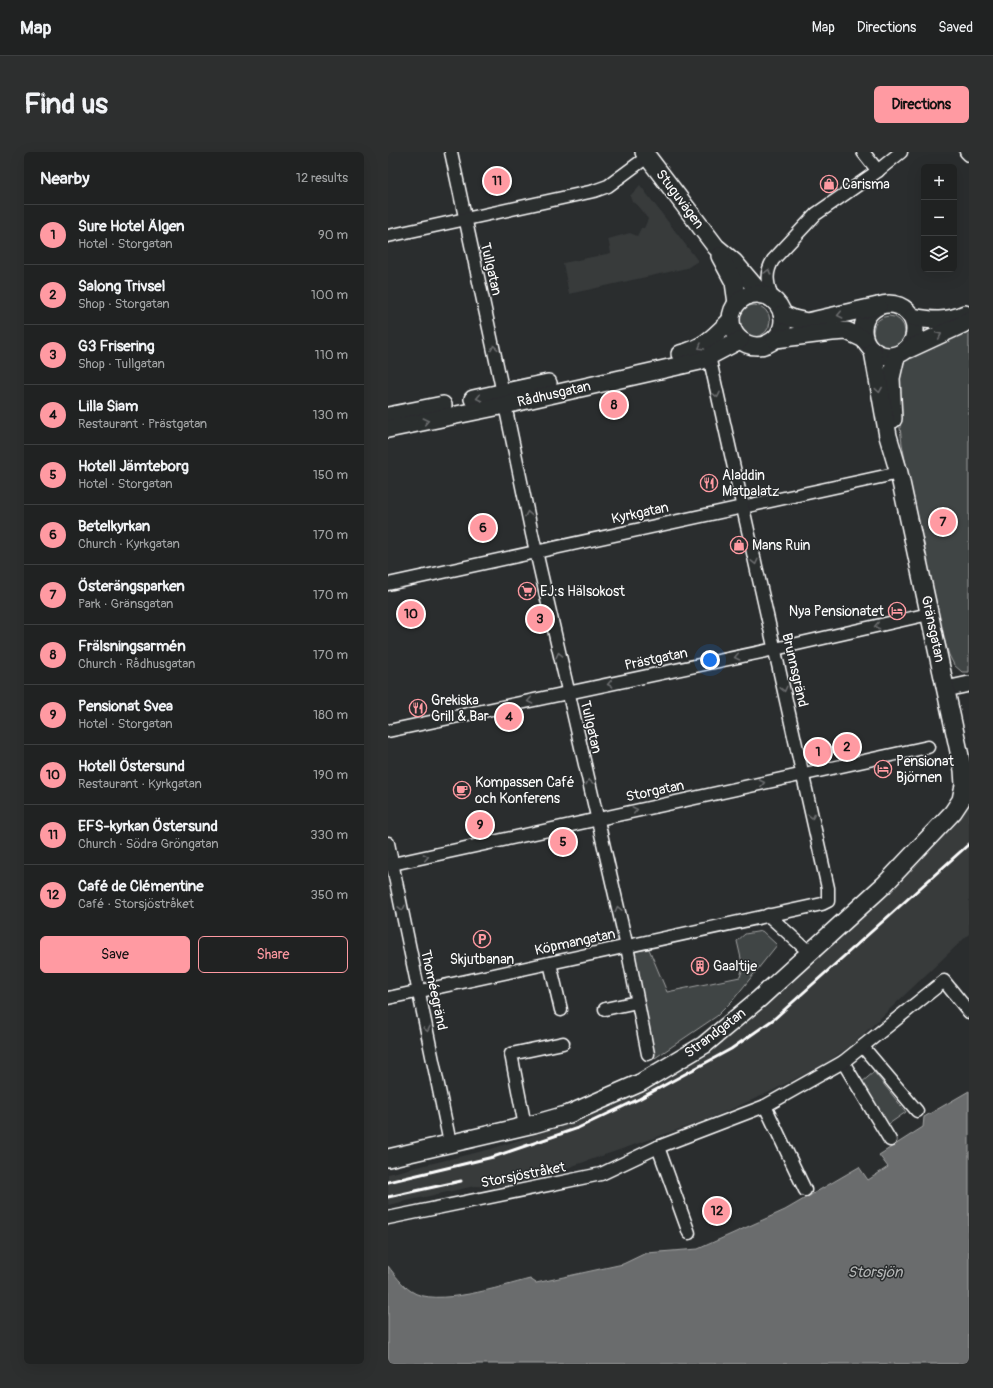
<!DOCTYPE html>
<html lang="en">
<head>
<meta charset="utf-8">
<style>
	:root { --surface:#202222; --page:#2d2f2f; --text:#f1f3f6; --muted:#a2a4a5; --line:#3d3f40; --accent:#ff9aa2 }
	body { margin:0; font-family:Pangolin,sans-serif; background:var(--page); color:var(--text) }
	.controls { position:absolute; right:12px; top:12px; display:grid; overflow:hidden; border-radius:6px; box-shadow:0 4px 16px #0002 }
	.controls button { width:36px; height:36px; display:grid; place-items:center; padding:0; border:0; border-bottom:1px solid var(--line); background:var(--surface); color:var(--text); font:20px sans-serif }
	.you { position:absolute; left:322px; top:508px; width:14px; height:14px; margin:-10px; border:3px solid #fff; border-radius:50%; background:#1a73e8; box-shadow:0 0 0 6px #1a73e833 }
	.badge { display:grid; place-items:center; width:26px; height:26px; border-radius:50%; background:var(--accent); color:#111; font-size:13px; font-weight:700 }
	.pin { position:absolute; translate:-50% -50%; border:2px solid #fff; box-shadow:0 1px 4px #0006 }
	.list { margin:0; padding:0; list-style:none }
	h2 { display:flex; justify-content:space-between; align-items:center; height:52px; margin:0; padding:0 16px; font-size:17px }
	h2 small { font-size:13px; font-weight:400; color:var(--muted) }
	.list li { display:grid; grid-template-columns:26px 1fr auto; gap:12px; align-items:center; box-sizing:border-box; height:60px; padding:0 16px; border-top:1px solid var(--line) }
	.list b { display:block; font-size:15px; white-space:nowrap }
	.list p { margin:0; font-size:13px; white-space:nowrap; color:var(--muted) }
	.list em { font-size:13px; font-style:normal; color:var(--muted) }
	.actions { display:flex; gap:8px; padding:12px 16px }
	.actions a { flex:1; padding:9px 0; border:1px solid var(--accent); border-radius:6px; text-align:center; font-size:14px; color:var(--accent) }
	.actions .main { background:var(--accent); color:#111 }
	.icon { flex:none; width:22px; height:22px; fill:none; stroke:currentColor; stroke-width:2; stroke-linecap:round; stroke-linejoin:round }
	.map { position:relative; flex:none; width:581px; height:1212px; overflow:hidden; border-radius:6px }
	header { display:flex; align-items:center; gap:24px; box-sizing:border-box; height:56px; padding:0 20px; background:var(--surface); border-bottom:1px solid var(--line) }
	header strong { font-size:19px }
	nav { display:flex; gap:22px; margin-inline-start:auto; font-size:14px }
	.intro { display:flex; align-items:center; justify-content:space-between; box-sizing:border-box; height:96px; padding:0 24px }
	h1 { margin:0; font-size:28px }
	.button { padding:10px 18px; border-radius:6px; background:var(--accent); color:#111; font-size:14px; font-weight:700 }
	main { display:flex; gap:24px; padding:0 24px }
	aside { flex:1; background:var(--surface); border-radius:6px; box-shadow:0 4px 16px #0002 }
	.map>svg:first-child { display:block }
</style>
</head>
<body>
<header>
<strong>Map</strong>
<nav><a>Map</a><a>Directions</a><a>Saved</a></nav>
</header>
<div class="intro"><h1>Find us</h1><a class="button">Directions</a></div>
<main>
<aside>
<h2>Nearby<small>12 results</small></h2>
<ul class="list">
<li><span class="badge">1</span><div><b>Sure Hotel Älgen</b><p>Hotel · Storgatan</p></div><em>90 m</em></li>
<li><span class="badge">2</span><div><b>Salong Trivsel</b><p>Shop · Storgatan</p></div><em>100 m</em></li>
<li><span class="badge">3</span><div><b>G3 Frisering</b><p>Shop · Tullgatan</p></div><em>110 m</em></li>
<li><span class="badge">4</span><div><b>Lilla Siam</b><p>Restaurant · Prästgatan</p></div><em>130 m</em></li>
<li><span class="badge">5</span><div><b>Hotell Jämteborg</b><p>Hotel · Storgatan</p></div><em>150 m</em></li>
<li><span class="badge">6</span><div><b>Betelkyrkan</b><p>Church · Kyrkgatan</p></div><em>170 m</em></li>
<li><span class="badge">7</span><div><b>Österängsparken</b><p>Park · Gränsgatan</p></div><em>170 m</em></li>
<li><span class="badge">8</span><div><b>Frälsningsarmén</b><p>Church · Rådhusgatan</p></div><em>170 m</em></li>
<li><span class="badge">9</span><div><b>Pensionat Svea</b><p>Hotel · Storgatan</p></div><em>180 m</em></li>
<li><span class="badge">10</span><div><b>Hotell Östersund</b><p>Restaurant · Kyrkgatan</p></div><em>190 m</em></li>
<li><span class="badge">11</span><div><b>EFS-kyrkan Östersund</b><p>Church · Södra Gröngatan</p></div><em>330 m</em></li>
<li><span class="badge">12</span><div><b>Café de Clémentine</b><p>Café · Storsjöstråket</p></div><em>350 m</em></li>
</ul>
<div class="actions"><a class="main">Save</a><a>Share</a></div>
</aside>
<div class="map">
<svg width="581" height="1212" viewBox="0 0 581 1212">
	<rect width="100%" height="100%" fill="#2a2d2e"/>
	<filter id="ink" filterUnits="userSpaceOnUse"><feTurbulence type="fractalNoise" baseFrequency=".025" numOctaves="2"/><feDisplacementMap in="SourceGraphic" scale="8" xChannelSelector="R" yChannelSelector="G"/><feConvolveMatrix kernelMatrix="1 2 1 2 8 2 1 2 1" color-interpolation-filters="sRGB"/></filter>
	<g filter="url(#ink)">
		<g fill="#373a3b">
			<polygon points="252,33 310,109 299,116 181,142 175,111 223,101 220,87 242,81 249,84 253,76 256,76 260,67 248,52 244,50 242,44"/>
			<polygon points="581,652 581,782 465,892 438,911 382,940 321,967 144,1028 107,1035 87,1034 0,1053 0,1022 103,997 162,978 212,957 333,888 387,846 502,741"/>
		</g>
		<g fill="#414445" stroke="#a0a2a2">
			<circle cx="366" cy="169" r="16"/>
			<circle cx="501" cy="180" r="16"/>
			<polygon points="581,177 581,520 574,520 566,513 561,503 544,448 514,292 509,251 511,224 517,207"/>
			<polygon points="374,779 389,793 345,848 329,864 264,908 243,800 261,797 279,840 352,825 355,815 349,789 357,782"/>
			<polygon points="486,920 518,960 498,974 473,931"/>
		</g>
		<path fill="#6a6c6d" stroke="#a6a7a7" d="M581 939V1212H0V1114C7 1123 14 1133 23 1139 47 1156 114 1134 142 1127L148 1131 235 1112 258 1101 310 1097 397 1058 471 1015 480 1028 500 1015 491 1003 535 975 536 965Z"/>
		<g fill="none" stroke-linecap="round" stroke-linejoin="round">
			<defs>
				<g id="minor">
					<polyline points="63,0 115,241"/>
					<polyline points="475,0 490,19"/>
					<polyline points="578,0 581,3"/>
					<polyline points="0,84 206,39 220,34 259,5"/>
					<path d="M384 147C380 132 376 123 385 108L428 62 487 21 513 0"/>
					<polyline points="117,253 144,382 239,795 260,902"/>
					<polyline points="0,432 511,321"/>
					<polyline points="0,579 387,497 541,462"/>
					<polyline points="0,691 62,991"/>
					<polyline points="0,713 540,595"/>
					<polyline points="380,763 421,800"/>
					<polyline points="162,811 173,858"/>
					<polyline points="0,846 434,752 440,749 440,736 321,204"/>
					<polyline points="217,857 249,850"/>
					<polyline points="475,895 529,959"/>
					<polyline points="455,910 502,988"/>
					<polyline points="377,954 417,1038"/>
					<polyline points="137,974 123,902 175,891"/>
					<polyline points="270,995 301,1081"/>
					<polyline points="0,1066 213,1022 270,995 377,954 455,910 556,829 581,860"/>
				</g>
				<polyline id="tertiary" points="558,537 581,532"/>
				<g id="secondary">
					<polyline points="256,0 328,95 346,110 374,143"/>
					<polyline points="332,104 346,130 349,151"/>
					<circle cx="369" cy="168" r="26"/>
					<circle cx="501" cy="178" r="26"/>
					<polyline points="394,162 406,167 419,170 490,154"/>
					<path d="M525 165C543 169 559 170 577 162"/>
					<polyline points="387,187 444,180 459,179 476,187"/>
					<polyline points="521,197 575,172 581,168"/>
					<path d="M292 202C316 196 325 186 342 169"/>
					<polyline points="85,247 160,231"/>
					<polyline points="0,264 55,253"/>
					<polyline points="505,267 503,226 508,204"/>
					<polyline points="0,277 117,253 312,209 352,188"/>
					<polyline points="0,1006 146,972 181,962 252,931 316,893 371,847 496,733 565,660 573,648 576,633 575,618 511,321 500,284 485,199"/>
				</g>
			</defs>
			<use href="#minor" stroke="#fff" stroke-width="15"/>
			<use href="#tertiary" stroke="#fff" stroke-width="18"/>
			<use href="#secondary" stroke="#fff" stroke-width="20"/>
			<use href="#minor" stroke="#2a2d2e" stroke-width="12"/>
			<use href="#tertiary" stroke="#2a2d2e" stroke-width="15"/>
			<use href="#secondary" stroke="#2a2d2e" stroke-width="17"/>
			<g stroke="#fff" stroke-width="3">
				<polyline points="0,1030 105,1005 190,976 251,947 343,897 386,867 581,692"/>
				<polyline points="0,1045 73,1029"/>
			</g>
		</g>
		<defs><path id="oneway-chevron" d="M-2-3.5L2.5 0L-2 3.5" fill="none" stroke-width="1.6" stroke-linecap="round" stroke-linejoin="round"/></defs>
		<g stroke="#6a6c6d">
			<use href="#oneway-chevron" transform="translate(380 120) rotate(-75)"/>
			<use href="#oneway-chevron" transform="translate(452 163) rotate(167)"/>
			<use href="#oneway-chevron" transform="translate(551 183) rotate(-24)"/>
			<use href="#oneway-chevron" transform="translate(313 195) rotate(150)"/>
			<use href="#oneway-chevron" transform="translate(106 196) rotate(-101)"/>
			<use href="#oneway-chevron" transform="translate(491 238) rotate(81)"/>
			<use href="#oneway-chevron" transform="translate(329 243) rotate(78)"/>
			<use href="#oneway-chevron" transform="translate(91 246) rotate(168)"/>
			<use href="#oneway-chevron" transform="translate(38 269) rotate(-12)"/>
			<use href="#oneway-chevron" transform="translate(140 362) rotate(-101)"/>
			<use href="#oneway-chevron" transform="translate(367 410) rotate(77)"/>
			<use href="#oneway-chevron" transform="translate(489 474) rotate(167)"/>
			<use href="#oneway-chevron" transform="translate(171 503) rotate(-103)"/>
			<use href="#oneway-chevron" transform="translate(349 505) rotate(168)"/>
			<use href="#oneway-chevron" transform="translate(222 532) rotate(168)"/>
			<use href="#oneway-chevron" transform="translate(396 537) rotate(77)"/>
			<use href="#oneway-chevron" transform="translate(142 549) rotate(168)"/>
			<use href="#oneway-chevron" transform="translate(201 630) rotate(-103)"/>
			<use href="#oneway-chevron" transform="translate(374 631) rotate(-12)"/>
			<use href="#oneway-chevron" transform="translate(247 658) rotate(-12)"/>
			<use href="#oneway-chevron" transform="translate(424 664) rotate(78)"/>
			<use href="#oneway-chevron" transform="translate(38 705) rotate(-12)"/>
			<use href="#oneway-chevron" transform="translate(14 756) rotate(78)"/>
			<use href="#oneway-chevron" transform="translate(230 757) rotate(-103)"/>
			<use href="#oneway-chevron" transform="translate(39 877) rotate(78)"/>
		</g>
	</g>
	<defs>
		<symbol id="shop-ring" viewBox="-11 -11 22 22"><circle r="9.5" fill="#2a2d2e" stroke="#ff9aa2" stroke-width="1.5"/><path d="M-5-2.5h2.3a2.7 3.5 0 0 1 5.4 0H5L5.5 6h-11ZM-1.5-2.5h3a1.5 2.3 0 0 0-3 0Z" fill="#ff9aa2"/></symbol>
		<symbol id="restaurant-ring" viewBox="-11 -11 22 22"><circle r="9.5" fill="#2a2d2e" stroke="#ff9aa2" stroke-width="1.5"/><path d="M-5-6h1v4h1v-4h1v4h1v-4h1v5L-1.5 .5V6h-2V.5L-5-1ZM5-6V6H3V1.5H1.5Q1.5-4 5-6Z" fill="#ff9aa2"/></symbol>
		<symbol id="supermarket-ring" viewBox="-11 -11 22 22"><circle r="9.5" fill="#2a2d2e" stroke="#ff9aa2" stroke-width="1.5"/><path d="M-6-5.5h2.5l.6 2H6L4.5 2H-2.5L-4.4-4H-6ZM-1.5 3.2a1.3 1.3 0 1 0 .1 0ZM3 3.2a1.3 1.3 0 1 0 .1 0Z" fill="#ff9aa2"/></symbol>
		<symbol id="hotel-ring" viewBox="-11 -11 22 22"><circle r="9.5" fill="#2a2d2e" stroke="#ff9aa2" stroke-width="1.5"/><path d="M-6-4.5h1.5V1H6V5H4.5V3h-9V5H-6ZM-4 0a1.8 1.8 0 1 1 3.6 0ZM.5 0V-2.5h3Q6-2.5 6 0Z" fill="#ff9aa2"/></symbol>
		<symbol id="cafe-ring" viewBox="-11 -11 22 22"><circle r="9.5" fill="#2a2d2e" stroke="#ff9aa2" stroke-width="1.5"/><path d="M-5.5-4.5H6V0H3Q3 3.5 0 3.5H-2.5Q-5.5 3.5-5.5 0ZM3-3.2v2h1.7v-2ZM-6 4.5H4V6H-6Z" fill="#ff9aa2"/></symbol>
		<symbol id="parking-ring" viewBox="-11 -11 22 22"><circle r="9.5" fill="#2a2d2e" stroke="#ff9aa2" stroke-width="1.5"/><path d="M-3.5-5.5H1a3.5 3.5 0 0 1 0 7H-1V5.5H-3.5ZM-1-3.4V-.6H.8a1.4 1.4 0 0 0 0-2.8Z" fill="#ff9aa2"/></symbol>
		<symbol id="building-ring" viewBox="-11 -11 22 22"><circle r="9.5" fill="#2a2d2e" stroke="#ff9aa2" stroke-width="1.5"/><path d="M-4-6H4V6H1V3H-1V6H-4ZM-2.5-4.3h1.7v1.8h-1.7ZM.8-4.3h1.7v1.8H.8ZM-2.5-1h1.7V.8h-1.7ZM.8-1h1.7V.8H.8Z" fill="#ff9aa2"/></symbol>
	</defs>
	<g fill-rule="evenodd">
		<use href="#shop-ring" x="431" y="22" width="20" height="20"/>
		<use href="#restaurant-ring" x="311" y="321" width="20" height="20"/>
		<use href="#shop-ring" x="341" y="383" width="20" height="20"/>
		<use href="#supermarket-ring" x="129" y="429" width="20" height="20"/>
		<use href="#hotel-ring" x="499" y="449" width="20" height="20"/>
		<use href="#restaurant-ring" x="20" y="546" width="20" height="20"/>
		<use href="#hotel-ring" x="485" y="607" width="20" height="20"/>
		<use href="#cafe-ring" x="64" y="628" width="20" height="20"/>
		<use href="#parking-ring" x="84" y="777" width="20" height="20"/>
		<use href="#building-ring" x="302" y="804" width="20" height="20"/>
	</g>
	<g text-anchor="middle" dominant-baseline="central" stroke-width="3" stroke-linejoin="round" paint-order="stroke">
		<g font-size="14" fill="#fff" stroke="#2a2d2e" text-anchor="start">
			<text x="454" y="32">Carisma</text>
			<text x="334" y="323">Aladdin<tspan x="334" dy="16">Matpalatz</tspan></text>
			<text x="364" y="393">Mans Ruin</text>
			<text x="152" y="439">EJ:s Hälsokost</text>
			<text x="496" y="459" text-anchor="end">Nya Pensionatet</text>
			<text x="43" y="548">Grekiska<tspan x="43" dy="16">Grill &amp; Bar</tspan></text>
			<text x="508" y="609">Pensionat<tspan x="508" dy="16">Björnen</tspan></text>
			<text x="87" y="630">Kompassen Café<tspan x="87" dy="16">och Konferens</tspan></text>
			<text x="94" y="807" text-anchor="middle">Skjutbanan</text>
			<text x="325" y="814">Gaaltije</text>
		</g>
		<g font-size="14" fill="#fff" stroke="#2a2d2e">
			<text transform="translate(292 47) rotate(53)">Stuguvägen</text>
			<text transform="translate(103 117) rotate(77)">Tullgatan</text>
			<text transform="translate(166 242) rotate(-13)">Rådhusgatan</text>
			<text transform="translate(252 361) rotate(-12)">Kyrkgatan</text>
			<text transform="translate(545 477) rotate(78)">Gränsgatan</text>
			<text transform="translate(268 507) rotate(-12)">Prästgatan</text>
			<text transform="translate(407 518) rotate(77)">Brunnsgränd</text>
			<text transform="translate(203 575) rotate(77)">Tullgatan</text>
			<text transform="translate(267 639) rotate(-12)">Storgatan</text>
			<text transform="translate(187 790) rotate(-12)">Köpmangatan</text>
			<text transform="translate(46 838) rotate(78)">Thoméegränd</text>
			<text transform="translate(327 881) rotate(-37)">Strandgatan</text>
			<text transform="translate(135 1023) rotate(-11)">Storsjöstråket</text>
		</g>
		<g font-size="15" font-style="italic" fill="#b4b6b6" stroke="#2a2d2e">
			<text x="487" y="1120">Storsjön</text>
		</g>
	</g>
</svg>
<div class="controls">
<button>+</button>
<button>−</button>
<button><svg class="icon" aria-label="layers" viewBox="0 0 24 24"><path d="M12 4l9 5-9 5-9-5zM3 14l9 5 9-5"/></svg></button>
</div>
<div class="you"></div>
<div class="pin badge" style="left:430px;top:600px">1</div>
<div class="pin badge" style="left:459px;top:595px">2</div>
<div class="pin badge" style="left:152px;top:467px">3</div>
<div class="pin badge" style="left:121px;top:565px">4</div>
<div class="pin badge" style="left:175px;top:690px">5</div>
<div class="pin badge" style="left:95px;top:376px">6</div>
<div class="pin badge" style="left:555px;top:370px">7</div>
<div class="pin badge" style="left:226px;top:253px">8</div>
<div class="pin badge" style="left:92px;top:673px">9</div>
<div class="pin badge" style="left:23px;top:462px">10</div>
<div class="pin badge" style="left:109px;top:29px">11</div>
<div class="pin badge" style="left:329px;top:1059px">12</div>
</div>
</main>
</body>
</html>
